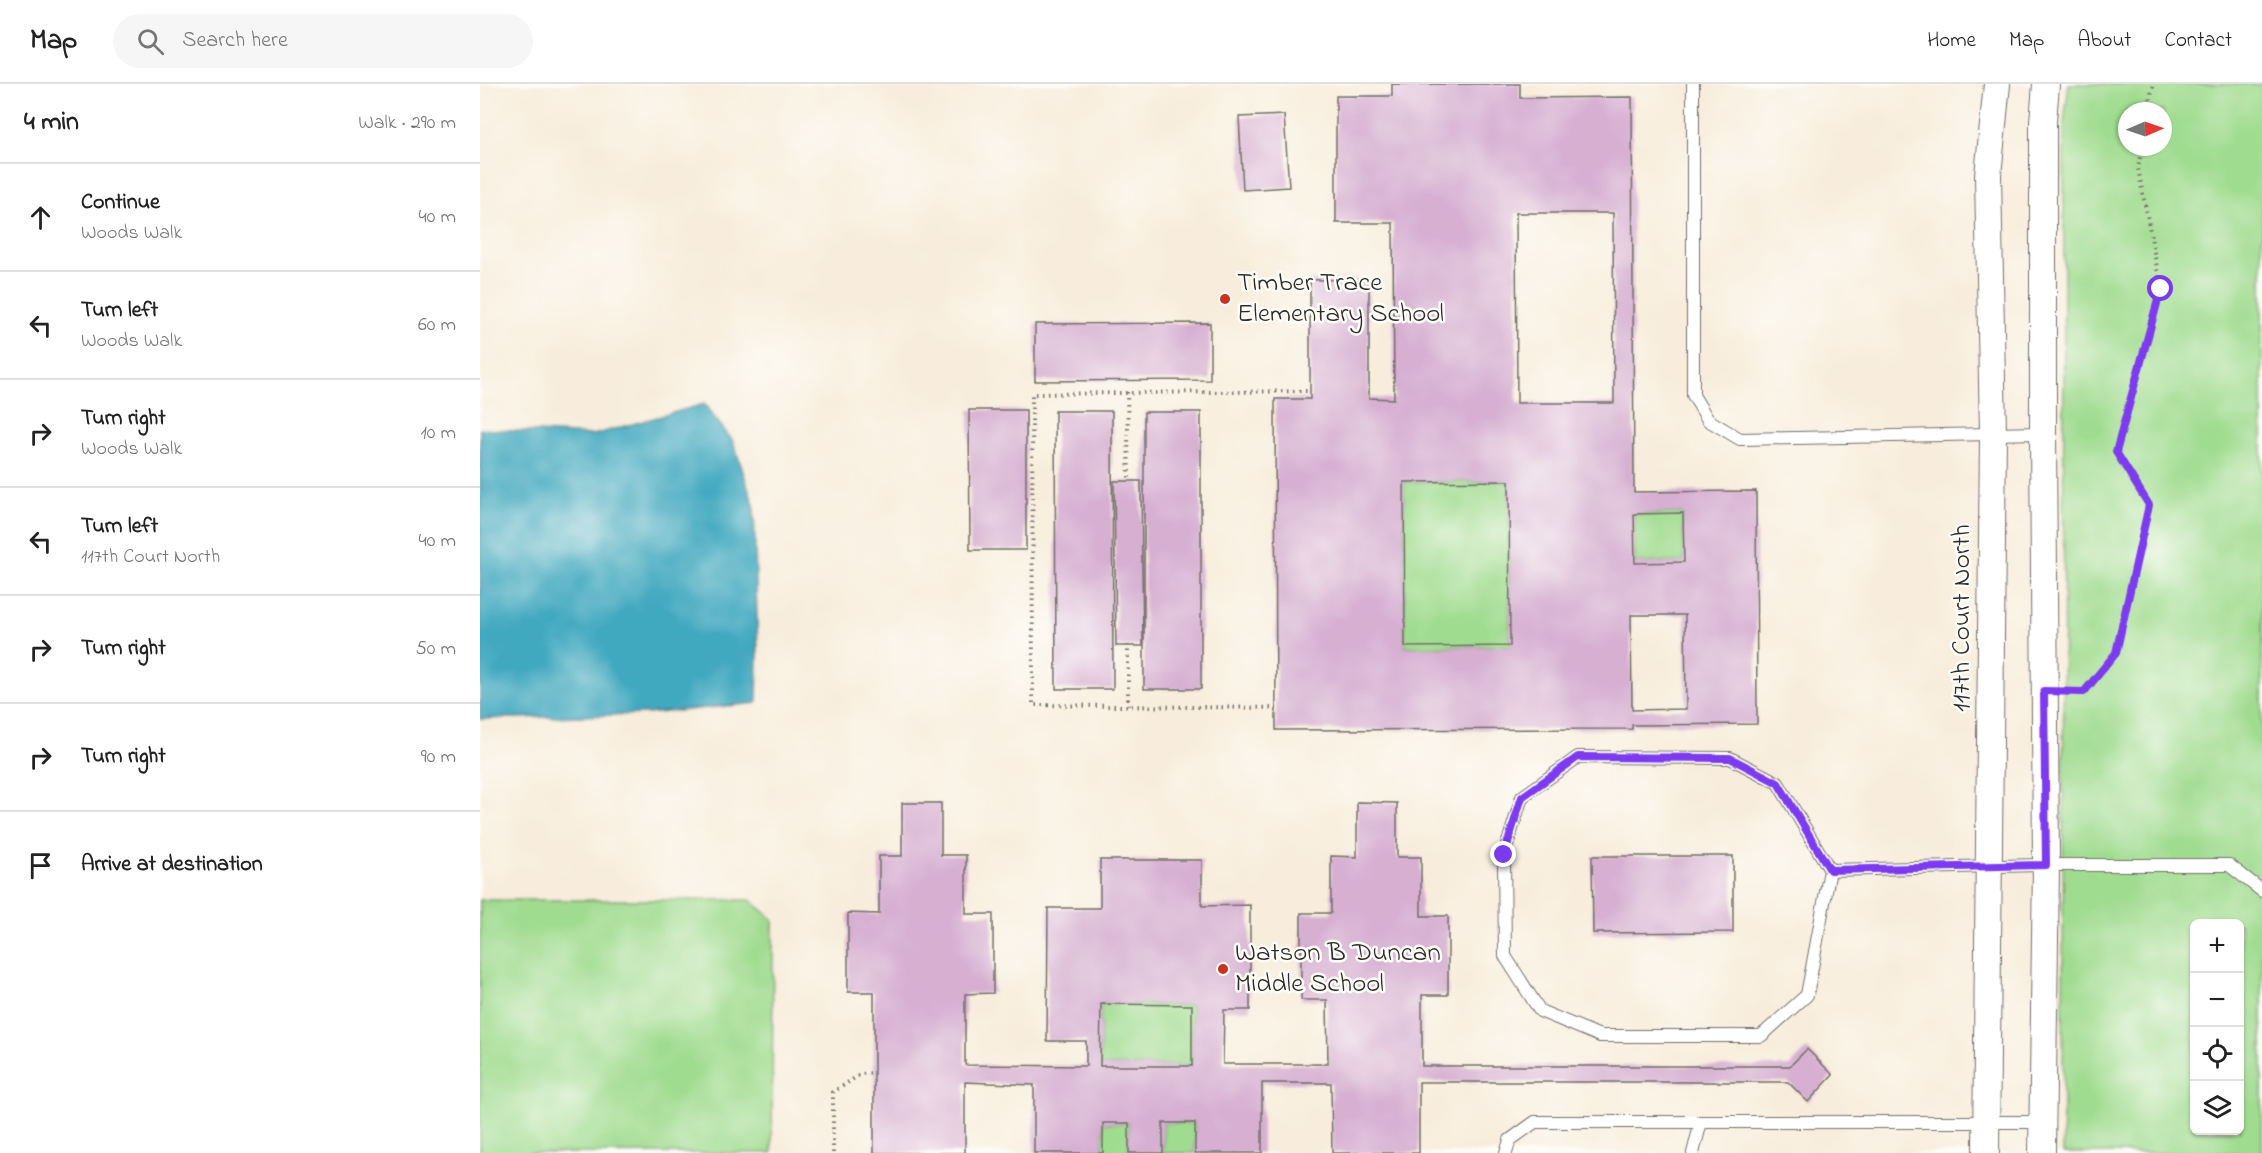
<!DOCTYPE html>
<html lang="en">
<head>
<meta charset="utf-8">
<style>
	:root { --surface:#fff; --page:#f6f6f6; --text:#222; --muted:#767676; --line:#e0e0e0 }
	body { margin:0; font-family:"Indie Flower",sans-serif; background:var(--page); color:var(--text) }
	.controls { position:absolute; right:18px; bottom:18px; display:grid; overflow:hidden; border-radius:9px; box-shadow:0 2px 4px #0004 }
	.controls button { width:54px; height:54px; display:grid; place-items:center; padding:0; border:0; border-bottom:2px solid var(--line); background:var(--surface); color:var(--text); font:30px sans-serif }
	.compass { position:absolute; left:1638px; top:18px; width:54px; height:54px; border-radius:50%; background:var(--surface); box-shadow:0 2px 4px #0004; rotate:88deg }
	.stop { position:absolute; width:18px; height:18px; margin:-14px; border:4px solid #7c3aed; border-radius:50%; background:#fff }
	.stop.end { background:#7c3aed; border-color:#fff; box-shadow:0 2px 6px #0008 }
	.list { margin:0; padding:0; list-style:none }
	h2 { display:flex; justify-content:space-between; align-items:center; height:78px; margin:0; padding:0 24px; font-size:26px }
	h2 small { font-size:20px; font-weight:400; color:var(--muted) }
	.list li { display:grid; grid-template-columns:39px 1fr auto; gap:18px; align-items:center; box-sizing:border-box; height:108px; padding:0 24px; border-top:2px solid var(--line) }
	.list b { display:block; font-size:22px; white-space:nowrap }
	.list p { margin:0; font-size:20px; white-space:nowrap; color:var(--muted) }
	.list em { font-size:20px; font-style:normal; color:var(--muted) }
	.icon { flex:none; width:33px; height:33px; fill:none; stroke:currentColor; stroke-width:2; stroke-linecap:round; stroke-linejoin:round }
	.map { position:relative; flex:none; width:1782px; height:1069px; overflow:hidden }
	header { display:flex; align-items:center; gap:36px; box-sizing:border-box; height:84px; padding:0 30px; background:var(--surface); border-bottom:2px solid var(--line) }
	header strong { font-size:28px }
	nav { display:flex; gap:33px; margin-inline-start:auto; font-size:21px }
	.search { width:420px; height:54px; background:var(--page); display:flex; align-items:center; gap:15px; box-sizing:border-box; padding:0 21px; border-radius:33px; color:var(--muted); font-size:22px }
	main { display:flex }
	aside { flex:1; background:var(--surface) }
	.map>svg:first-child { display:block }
</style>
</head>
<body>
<header>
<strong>Map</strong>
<div class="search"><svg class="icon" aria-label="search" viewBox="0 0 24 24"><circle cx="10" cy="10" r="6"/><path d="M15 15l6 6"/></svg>Search here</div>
<nav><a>Home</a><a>Map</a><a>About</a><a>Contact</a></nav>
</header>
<main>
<aside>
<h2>4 min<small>Walk · 290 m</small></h2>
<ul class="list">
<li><svg class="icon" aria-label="ahead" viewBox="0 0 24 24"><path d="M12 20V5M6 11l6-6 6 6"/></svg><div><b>Continue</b><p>Woods Walk</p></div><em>40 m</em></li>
<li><svg class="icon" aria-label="left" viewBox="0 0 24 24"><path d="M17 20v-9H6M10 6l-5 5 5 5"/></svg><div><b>Turn left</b><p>Woods Walk</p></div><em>60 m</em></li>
<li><svg class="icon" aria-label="right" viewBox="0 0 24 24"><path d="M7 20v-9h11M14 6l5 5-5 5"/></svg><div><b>Turn right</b><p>Woods Walk</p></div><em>10 m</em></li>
<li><svg class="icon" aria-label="left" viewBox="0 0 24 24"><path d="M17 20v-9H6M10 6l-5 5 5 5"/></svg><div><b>Turn left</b><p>117th Court North</p></div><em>40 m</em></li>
<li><svg class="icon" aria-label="right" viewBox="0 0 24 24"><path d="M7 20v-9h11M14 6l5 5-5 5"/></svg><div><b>Turn right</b></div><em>50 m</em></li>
<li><svg class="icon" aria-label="right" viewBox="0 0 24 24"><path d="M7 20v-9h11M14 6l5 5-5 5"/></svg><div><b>Turn right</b></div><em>90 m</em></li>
<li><svg class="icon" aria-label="arrive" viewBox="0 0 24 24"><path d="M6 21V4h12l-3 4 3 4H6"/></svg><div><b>Arrive at destination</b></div></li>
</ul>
</aside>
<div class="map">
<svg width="1782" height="1069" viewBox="0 0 1782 1069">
	<rect width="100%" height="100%" fill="#fdfcf7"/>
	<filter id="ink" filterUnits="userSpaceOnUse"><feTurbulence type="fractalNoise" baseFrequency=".0167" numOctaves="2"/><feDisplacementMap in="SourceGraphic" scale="12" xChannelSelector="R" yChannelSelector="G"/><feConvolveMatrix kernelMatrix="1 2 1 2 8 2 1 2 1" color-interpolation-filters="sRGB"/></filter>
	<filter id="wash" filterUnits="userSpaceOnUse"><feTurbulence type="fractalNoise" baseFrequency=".008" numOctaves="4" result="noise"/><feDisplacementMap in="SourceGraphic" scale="24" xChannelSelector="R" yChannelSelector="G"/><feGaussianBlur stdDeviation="1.35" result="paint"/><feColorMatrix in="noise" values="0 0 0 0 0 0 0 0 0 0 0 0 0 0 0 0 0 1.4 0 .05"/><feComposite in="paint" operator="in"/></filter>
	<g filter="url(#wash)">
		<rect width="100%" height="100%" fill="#f8eddc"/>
		<g fill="#a0dc90" stroke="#66845e" stroke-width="1.5" fill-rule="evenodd">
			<path d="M1589 0H1782V1069H1583L1584 39ZM1647 27H1683V63H1647ZM1714 840H1760V1046H1714Z"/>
			<polygon points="1029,397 1030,562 925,563 924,398"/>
			<polygon points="1203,429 1204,478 1155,479 1154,430"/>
			<polygon points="0,816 270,816 293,835 292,1069 0,1069"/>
			<polygon points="621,920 712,921 712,982 620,982"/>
			<rect x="623" y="1039" width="26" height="30"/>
			<rect x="683" y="1039" width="32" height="30"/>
		</g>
		<polygon fill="#3fa8bf" stroke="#356a75" stroke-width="1.5" points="224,320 253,357 274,421 278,571 277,619 167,630 0,635 0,345 113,351"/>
		<g id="blocks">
			<g fill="#d6afd1" fill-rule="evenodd">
				<path d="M912 0H1040V14L1152 13 1154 408 1276 407 1277 640 1152 641V645L796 646 795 315H830V196L889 195V314L914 315 913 139H856V12H912ZM1036 129H1133L1134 319H1037ZM1029 397 1030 562 925 563 924 398ZM1203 429 1204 478 1155 479 1154 430ZM1151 531H1205L1206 625 1152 626Z"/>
				<polygon points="804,31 809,103 763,106 759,33"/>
				<polygon points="730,239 730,296 555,297 555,240"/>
				<polygon points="489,326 546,326 546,466 490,466"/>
				<polygon points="575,327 632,327 633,605 576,605"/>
				<rect x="664" y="328" width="57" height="277"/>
				<polygon points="634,397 661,397 663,562 636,562"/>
				<path d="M877 718 917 719V773H941V832H968V911H942V982H1310L1327 965 1353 991 1328 1018 1308 998H939V1069H852L851 999H782V1069H715V1039H683V1069H649V1039H623V1069H554V1001L485 998V1069H394V908H368V829L399 830V772H422V719H461V771H486V830H513V909L485 910V981L606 982V957H567L568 824H620V776H722V822L770 821V926H744L743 980H848L847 916H821V829H851V772L877 773ZM621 920 712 921V982H620Z"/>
				<polygon points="1112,772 1253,772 1253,848 1113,849"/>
			</g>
		</g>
	</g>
	<g filter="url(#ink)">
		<use href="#blocks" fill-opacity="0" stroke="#736f69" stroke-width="1.5"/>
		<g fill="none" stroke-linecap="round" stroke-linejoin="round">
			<defs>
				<g id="service">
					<polyline points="1213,0 1213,311 1228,336 1260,355 1563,349"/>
					<polygon points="1098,673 1250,674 1298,699 1350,786 1327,911 1281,952 1120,952 1060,927 1025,872 1024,771 1042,713"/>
					<polyline points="1350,786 1566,781 1749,781 1782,807"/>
					<polyline points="1026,1069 1030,1056 1055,1038 1562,1038"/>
					<polyline points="1213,1069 1221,1038"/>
				</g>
				<g id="minor">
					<polyline points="1506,1069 1513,349 1508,91 1517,0"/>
					<polyline points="1562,1069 1566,781 1563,349 1563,38 1566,0"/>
				</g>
			</defs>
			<use href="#service" stroke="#736f69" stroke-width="14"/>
			<use href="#minor" stroke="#736f69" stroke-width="28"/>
			<g stroke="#736f69" stroke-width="4" stroke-dasharray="1.5 4.5" stroke-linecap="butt">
				<polyline points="1668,27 1672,5 1675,0"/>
				<polyline points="647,308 649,397"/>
				<polyline points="1594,608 1604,608 1636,569 1669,421 1636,368 1681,205 1658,84 1662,63"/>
				<polyline points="648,622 648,561"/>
				<polyline points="797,624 553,621 552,310 830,307"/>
				<polyline points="353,1069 353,1008 381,990 394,989"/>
			</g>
			<use href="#service" stroke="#fff" stroke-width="12"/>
			<use href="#minor" stroke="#fff" stroke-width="26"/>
		</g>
	</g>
	<g fill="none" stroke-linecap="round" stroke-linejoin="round" filter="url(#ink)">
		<polyline stroke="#7c3aed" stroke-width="8" points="1024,771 1042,713 1098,673 1250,674 1298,699 1350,786 1566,781 1564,607 1604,608 1636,569 1669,421 1636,368 1681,205"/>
	</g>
	<g fill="#c8321e" stroke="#fdfcf7" stroke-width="2">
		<circle cx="745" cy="215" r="6"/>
		<circle cx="743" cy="885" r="6"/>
	</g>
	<g text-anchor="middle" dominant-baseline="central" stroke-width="5" stroke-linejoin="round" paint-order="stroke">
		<g font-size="27" fill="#2b2b2b" stroke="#fdfcf7" text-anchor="start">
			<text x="757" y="199">Timber Trace<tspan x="757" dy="31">Elementary School</tspan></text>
			<text x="755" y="869">Watson B Duncan<tspan x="755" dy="31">Middle School</tspan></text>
		</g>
		<g font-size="27" fill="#2b2b2b" stroke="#fdfcf7">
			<text transform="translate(1482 534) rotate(-90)">117th Court North</text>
		</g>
	</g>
</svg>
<div class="controls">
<button>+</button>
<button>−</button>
<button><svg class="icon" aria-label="locate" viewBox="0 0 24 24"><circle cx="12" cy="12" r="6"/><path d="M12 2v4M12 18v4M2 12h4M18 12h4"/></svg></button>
<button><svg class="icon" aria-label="layers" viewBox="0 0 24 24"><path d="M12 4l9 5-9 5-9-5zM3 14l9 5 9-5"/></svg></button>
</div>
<svg class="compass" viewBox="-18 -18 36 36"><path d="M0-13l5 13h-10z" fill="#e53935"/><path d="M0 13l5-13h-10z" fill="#767676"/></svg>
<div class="stop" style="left:1681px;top:205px"></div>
<div class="stop end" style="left:1024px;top:771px"></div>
</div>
</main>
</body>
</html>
